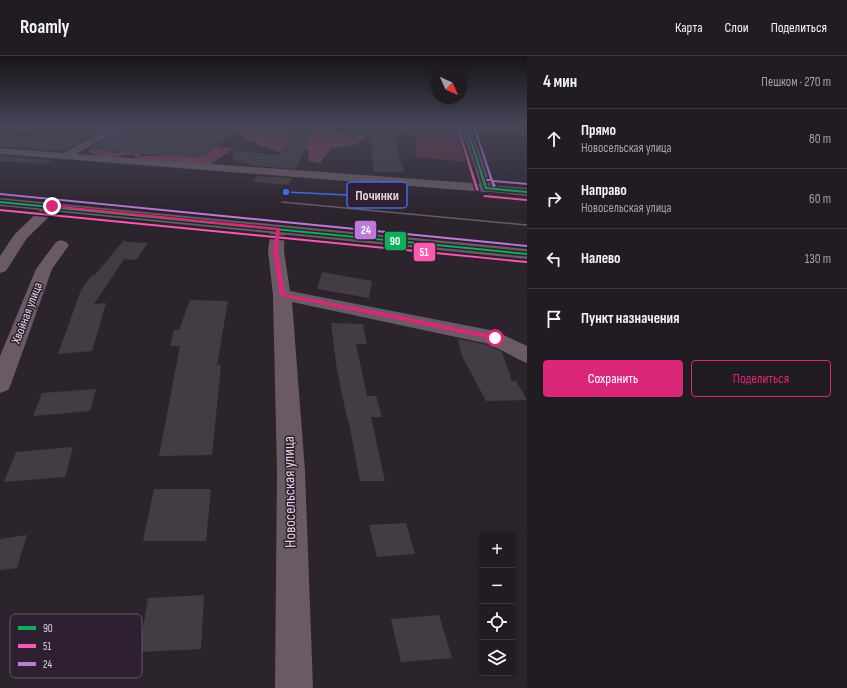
<!DOCTYPE html>
<html lang="ru">
<head>
<meta charset="utf-8">
<style>
	:root { --surface:#211b22; --page:#29242a; --text:#f1f3f6; --muted:#a2a1a5; --line:#3e3940; --accent:#db2777 }
	body { margin:0; font-family:"Sofia Sans Condensed",sans-serif; background:var(--page); color:var(--text) }
	.controls { position:absolute; right:12px; bottom:12px; display:grid; overflow:hidden; border-radius:4px; box-shadow:0 2px 10px #0003 }
	.controls button { width:36px; height:36px; display:grid; place-items:center; padding:0; border:0; border-bottom:1px solid var(--line); background:var(--surface); color:var(--text); font:20px sans-serif }
	.compass { position:absolute; left:431px; top:12px; width:36px; height:36px; border-radius:50%; background:var(--surface); box-shadow:0 2px 10px #0003; rotate:135deg }
	.stop { position:absolute; width:12px; height:12px; margin:-9px; border:3px solid #db2777; border-radius:50%; background:#fff }
	.stop.end { background:#db2777; border-color:#fff; box-shadow:0 1px 4px #0008 }
	.list { margin:0; padding:0; list-style:none }
	h2 { display:flex; justify-content:space-between; align-items:center; height:52px; margin:0; padding:0 16px; font-size:17px }
	h2 small { font-size:13px; font-weight:400; color:var(--muted) }
	.list li { display:grid; grid-template-columns:26px 1fr auto; gap:12px; align-items:center; box-sizing:border-box; height:60px; padding:0 16px; border-top:1px solid var(--line) }
	.list b { display:block; font-size:15px; white-space:nowrap }
	.list p { margin:0; font-size:13px; white-space:nowrap; color:var(--muted) }
	.list em { font-size:13px; font-style:normal; color:var(--muted) }
	.actions { display:flex; gap:8px; padding:12px 16px }
	.actions a { flex:1; padding:9px 0; border:1px solid var(--accent); border-radius:4px; text-align:center; font-size:14px; color:var(--accent) }
	.actions .main { background:var(--accent); color:#fff }
	.icon { flex:none; width:22px; height:22px; fill:none; stroke:currentColor; stroke-width:2; stroke-linecap:round; stroke-linejoin:round }
	.map { position:relative; flex:none; width:527px; height:632px; overflow:hidden }
	header { display:flex; align-items:center; gap:24px; box-sizing:border-box; height:56px; padding:0 20px; background:var(--surface); border-bottom:1px solid var(--line) }
	header strong { font-size:19px }
	nav { display:flex; gap:22px; margin-inline-start:auto; font-size:14px }
	main { display:flex }
	aside { flex:1; background:var(--surface) }
	.map>svg:first-child { display:block }
</style>
</head>
<body>
<header>
<strong>Roamly</strong>
<nav><a>Карта</a><a>Слои</a><a>Поделиться</a></nav>
</header>
<main>
<div class="map">
<svg width="527" height="632" viewBox="0 0 527 632">
	<rect width="100%" height="100%" fill="#2c242d"/>
	<polygon fill="#632b3c" points="416,70 466,70 478,107 415,101"/>
	<g fill="#843a50">
		<polygon points="212,70 288,70 286,77 302,78 321,73 335,74 338,77 358,78 366,81 355,89 331,92 320,107 309,105 308,93 281,97 245,83 245,78"/>
		<path d="M115 79 105 95 118 97 133 90 142 92 139 100H161L171 88 235 92 210 108 138 103 132 98C116 101 102 104 88 95Z"/>
	</g>
	<g fill="#423d45">
		<polygon points="34,70 113,70 63,95 0,91 0,79 33,81"/>
		<polygon points="126,70 239,70 204,102 136,98 137,97 88,93"/>
		<polygon points="298,70 315,72 296,113 257,110 233,104 234,95 278,99"/>
		<polygon points="379,70 397,70 395,86 404,116 374,116 370,79 377,79"/>
		<polygon points="0,100 52,104 45,108 0,105"/>
		<polygon points="257,120 292,122 289,129 253,126"/>
		<polygon points="124,184 127,186 148,187 136,204 124,203 94,248 106,247 92,295 58,298 81,234 92,219 95,219"/>
		<polygon points="322,216 372,225 369,242 317,233"/>
		<polygon points="190,244 228,245 217,309 221,309 212,399 159,400 180,290 170,290 174,274 179,274"/>
		<polygon points="331,267 363,268 367,288 356,288 367,340 376,340 382,361 371,361 385,425 360,425 348,362 347,362 337,314"/>
		<polygon points="458,283 488,289 502,296 512,325 516,325 527,344 486,345 462,300"/>
		<polygon points="96,333 90,355 33,360 42,337"/>
		<polygon points="73,391 65,421 4,426 16,396"/>
		<polygon points="154,433 211,433 206,485 143,485"/>
		<polygon points="406,467 415,498 377,501 369,469"/>
		<polygon points="27,479 17,512 0,514 0,483"/>
		<polygon points="204,539 201,593 139,596 148,542"/>
		<polygon points="439,559 452,602 401,606 391,563"/>
	</g>
	<g fill="none" stroke-linecap="round" stroke-linejoin="round">
		<g fill="#695a63" fill-rule="evenodd">
			<polygon points="115,70 125,70 76,98 486,128 490,129 492,132 490,135 486,136 0,98 0,92 63,97"/>
			<polygon points="52,146 57,147 59,150 57,153 27,182 6,215 0,217 0,200 14,179 47,147"/>
			<polygon points="278,169 283,170 285,173 284,195 290,235 495,275 527,290 527,307 520,304 489,288 292,246 305,415 313,632 275,632 277,415 273,239 268,195 271,173 273,170"/>
			<polygon points="61,184 66,186 69,189 52,213 11,328 8,334 0,337 0,300 36,213 56,186"/>
		</g>
		<g fill="#695a63" fill-rule="evenodd">
			<polygon points="462,70 470,70 491,129 527,132 527,140 482,135"/>
			<polygon points="0,142 527,193 527,203 0,150"/>
		</g>
		<polyline stroke="#685c64" stroke-width="1.5" points="282,146 527,169"/>
		<defs>
			<g id="bus-1">
				<polygon points="465,70 467,70 487,131 527,135 527,137 485,133"/>
				<polygon points="0,145 527,197 527,199 0,147"/>
			</g>
			<g id="bus-2">
				<polygon points="458,71 459,72 479,135 476,134 457,72"/>
				<polygon points="485,139 526,143 527,143 527,145 484,141 483,140"/>
				<polygon points="0,153 526,205 527,205 527,207 0,155"/>
			</g>
			<g id="bus-3">
				<polygon points="473,70 475,70 493,124 527,127 527,129 494,126 496,130 494,131 492,130 491,125 486,125 486,123 490,123"/>
				<polygon points="0,137 527,189 527,191 1,139 0,139"/>
			</g>
		</defs>
		<use href="#bus-1" stroke="#2f2031" stroke-width="3"/>
		<use href="#bus-2" stroke="#2f2031" stroke-width="3"/>
		<use href="#bus-3" stroke="#2f2031" stroke-width="3"/>
		<use href="#bus-1" fill="#0daf5c" fill-rule="evenodd"/>
		<use href="#bus-2" fill="#f75aaf" fill-rule="evenodd"/>
		<use href="#bus-3" fill="#bd7bd9" fill-rule="evenodd"/>
	</g>
	<linearGradient id="sky" x2="0" y2="1"><stop stop-color="#181419"/><stop offset="0.44" stop-color="#454557"/><stop offset="1" stop-color="#454557" stop-opacity="0"/></linearGradient>
	<rect width="527" height="158" fill="url(#sky)"/>
	<polygon fill="#db2777" points="52,149 280,172 278,195 285,238 386,257 495,280 498,282 495,284 386,261 280,240 273,195 276,174 50,151"/>
	<g text-anchor="middle" dominant-baseline="central" stroke-width="3" stroke-linejoin="round" paint-order="stroke">
		<g font-size="13" fill="#ded4e0" stroke="#2f2031">
			<text transform="translate(27 257) rotate(-69)">Хвойная улица</text>
		</g>
		<g font-size="16" fill="#ded4e0" stroke="#2f2031">
			<text transform="translate(290 436) rotate(-91)">Новосельская улица</text>
		</g>
	</g>
	<rect x="10" y="558" width="132" height="64" rx="6" fill="#2f2031" stroke="#645666" stroke-width="1"/>
	<rect x="18" y="570" width="18" height="4" fill="#0daf5c"/>
	<rect x="18" y="588" width="18" height="4" fill="#f75aaf"/>
	<rect x="18" y="606" width="18" height="4" fill="#bd7bd9"/>
	<g font-size="11" fill="#ded4e0">
		<text x="43" y="576">90</text>
		<text x="43" y="594">51</text>
		<text x="43" y="612">24</text>
	</g>
	<path fill="none" stroke="#4469da" stroke-width="1.5" d="M286 136L347 139"/>
	<circle fill="#4469da" stroke="#2f2031" stroke-width="1.5" cx="286" cy="136" r="4"/>
	<rect fill="#2f2031" stroke="#4469da" stroke-width="1.5" x="347" y="126" width="60" height="26" rx="4"/>
	<g font-size="14" text-anchor="middle" font-weight="bold" fill="#ded4e0">
		<text x="377" y="144">Починки</text>
	</g>
	<g stroke="#2f2031" stroke-width="1.5">
		<rect x="354" y="164" width="23" height="20" rx="4" fill="#bd7bd9"/>
		<rect x="384" y="175" width="23" height="20" rx="4" fill="#0daf5c"/>
		<rect x="413" y="186" width="23" height="20" rx="4" fill="#f75aaf"/>
	</g>
	<g font-size="11" text-anchor="middle" font-weight="bold" fill="#fff">
		<text x="366" y="178">24</text>
		<text x="395" y="189">90</text>
		<text x="424" y="200">51</text>
	</g>
</svg>
<div class="controls">
<button>+</button>
<button>−</button>
<button><svg class="icon" aria-label="locate" viewBox="0 0 24 24"><circle cx="12" cy="12" r="6"/><path d="M12 2v4M12 18v4M2 12h4M18 12h4"/></svg></button>
<button><svg class="icon" aria-label="layers" viewBox="0 0 24 24"><path d="M12 4l9 5-9 5-9-5zM3 14l9 5 9-5"/></svg></button>
</div>
<svg class="compass" viewBox="-18 -18 36 36"><path d="M0-13l5 13h-10z" fill="#e53935"/><path d="M0 13l5-13h-10z" fill="#a2a1a5"/></svg>
<div class="stop" style="left:495px;top:282px"></div>
<div class="stop end" style="left:52px;top:150px"></div>
</div>
<aside>
<h2>4 мин<small>Пешком · 270 m</small></h2>
<ul class="list">
<li><svg class="icon" aria-label="ahead" viewBox="0 0 24 24"><path d="M12 20V5M6 11l6-6 6 6"/></svg><div><b>Прямо</b><p>Новосельская улица</p></div><em>80 m</em></li>
<li><svg class="icon" aria-label="right" viewBox="0 0 24 24"><path d="M7 20v-9h11M14 6l5 5-5 5"/></svg><div><b>Направо</b><p>Новосельская улица</p></div><em>60 m</em></li>
<li><svg class="icon" aria-label="left" viewBox="0 0 24 24"><path d="M17 20v-9H6M10 6l-5 5 5 5"/></svg><div><b>Налево</b></div><em>130 m</em></li>
<li><svg class="icon" aria-label="arrive" viewBox="0 0 24 24"><path d="M6 21V4h12l-3 4 3 4H6"/></svg><div><b>Пункт назначения</b></div></li>
</ul>
<div class="actions"><a class="main">Сохранить</a><a>Поделиться</a></div>
</aside>
</main>
</body>
</html>
